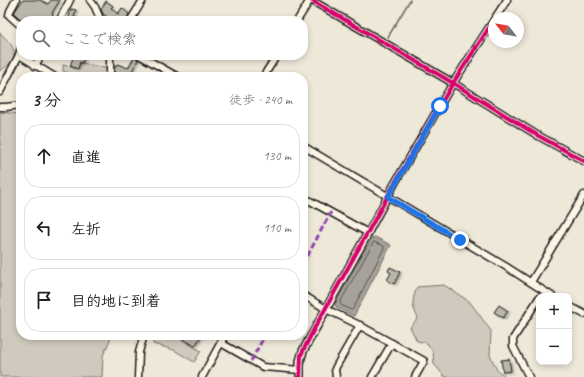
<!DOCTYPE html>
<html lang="ja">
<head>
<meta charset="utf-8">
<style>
	:root { --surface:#fff; --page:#f2f2f2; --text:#202124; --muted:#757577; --line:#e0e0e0 }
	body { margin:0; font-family:Caveat,"Klee One",sans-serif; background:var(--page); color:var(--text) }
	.controls { position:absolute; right:12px; bottom:12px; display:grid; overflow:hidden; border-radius:8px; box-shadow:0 2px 6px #0003 }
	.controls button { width:36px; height:36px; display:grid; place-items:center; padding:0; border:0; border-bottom:1px solid var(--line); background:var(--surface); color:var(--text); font:20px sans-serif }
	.compass { position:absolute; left:488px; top:12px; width:36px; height:36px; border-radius:50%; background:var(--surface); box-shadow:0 2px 6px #0003; rotate:301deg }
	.stop { position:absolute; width:12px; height:12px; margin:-9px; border:3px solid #1a73e8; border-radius:50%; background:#fff }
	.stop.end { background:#1a73e8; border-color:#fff; box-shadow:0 1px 4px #0008 }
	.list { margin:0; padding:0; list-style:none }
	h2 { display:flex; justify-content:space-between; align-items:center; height:52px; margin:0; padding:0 16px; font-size:17px }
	h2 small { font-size:13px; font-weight:400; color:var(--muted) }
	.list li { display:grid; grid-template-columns:26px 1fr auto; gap:12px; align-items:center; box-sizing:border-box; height:64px; margin:0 8px 8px; padding:0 8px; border:1px solid var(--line); border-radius:16px }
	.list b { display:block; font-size:15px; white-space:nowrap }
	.list em { font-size:13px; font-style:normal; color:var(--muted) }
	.icon { flex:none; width:22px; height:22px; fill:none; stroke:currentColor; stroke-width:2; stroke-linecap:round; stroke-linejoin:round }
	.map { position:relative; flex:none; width:584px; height:377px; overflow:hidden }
	.search { position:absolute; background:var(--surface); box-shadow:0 2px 6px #0003; left:16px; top:16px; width:292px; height:44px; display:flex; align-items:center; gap:10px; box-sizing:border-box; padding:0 14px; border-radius:16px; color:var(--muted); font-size:15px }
	.panel { position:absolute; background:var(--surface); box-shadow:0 2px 6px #0003; left:16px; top:72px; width:292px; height:268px; border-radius:16px }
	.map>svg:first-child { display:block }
</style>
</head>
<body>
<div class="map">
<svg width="584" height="377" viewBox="0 0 584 377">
	<defs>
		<filter id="shadow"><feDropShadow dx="2" dy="1.5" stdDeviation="1" flood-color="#0004"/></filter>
	</defs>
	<rect width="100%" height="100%" fill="#eee8d9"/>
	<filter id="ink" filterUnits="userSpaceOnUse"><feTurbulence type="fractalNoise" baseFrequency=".025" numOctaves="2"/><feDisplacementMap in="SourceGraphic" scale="8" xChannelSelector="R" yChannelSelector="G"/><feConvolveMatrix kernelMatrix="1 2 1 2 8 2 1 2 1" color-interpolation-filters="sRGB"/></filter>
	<g filter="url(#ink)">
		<g fill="#cfcabd" stroke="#76736c">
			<path d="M0 33C17 48 21 58 0 71Z"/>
			<polygon points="82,63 109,69 104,77 85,74 83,77 78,77 63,71 63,65 75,68"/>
			<polygon points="0,112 21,114 21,335 112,335 103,356 102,377 0,377"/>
			<path d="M444 285 470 302 491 331 490 355 497 370 506 377H445L434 364 433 352 427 343 417 341 410 327 418 318C411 304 412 302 417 287Z"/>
			<polygon points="153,335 174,335 201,351 194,362 174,350 153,344"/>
		</g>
		<polygon fill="#a7a299" stroke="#6f6c67" points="375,237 391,245 354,316 336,307 335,304 372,238"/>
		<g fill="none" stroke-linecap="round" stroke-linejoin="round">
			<polygon stroke="#54524e" stroke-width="1" points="374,242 384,246 384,248 353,309 351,310 341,305 340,303"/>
			<polyline stroke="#6f6c67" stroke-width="1.5" points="388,37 410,0"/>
		</g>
		<g fill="#bab6aa" stroke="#1c1c1c" filter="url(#shadow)">
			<polygon points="23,0 40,0 48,4 51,0 60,0 52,13 53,14 50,18 49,17 47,21 26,21 21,18 20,19 14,13 19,5"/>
			<polygon points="106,1 113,6 111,8 118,14 122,8 129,14 126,20 113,21 103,14 101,9"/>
			<polygon points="71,9 76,10 74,17 82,20 82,21 68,21"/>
			<polygon points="74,55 85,55 82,63 80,62 78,69 70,66"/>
			<polygon points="135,56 138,60 132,71 134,71 133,74 140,77 126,77 122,75 121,77 114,76 116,72 114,70 117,64 128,68"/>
			<polygon points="390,267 400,272 394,284 387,280 391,273 388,271"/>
			<polygon points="499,305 508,311 503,318 494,312"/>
			<polygon points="176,335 202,335 195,346"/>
			<polygon points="509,359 511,371 503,372 501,360"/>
		</g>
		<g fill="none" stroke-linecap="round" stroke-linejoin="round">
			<defs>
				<g id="minor">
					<polyline points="16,0 10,11 9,15 21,26"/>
					<polyline points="90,0 95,7 101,21"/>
					<polyline points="311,0 453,83 537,135 584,161"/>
					<polyline points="495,18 507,0"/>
					<polyline points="59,21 70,0"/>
					<polyline points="130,21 143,0"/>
					<polyline points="297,21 310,0"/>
					<polyline points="19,55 55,77"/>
					<polyline points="139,55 178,77"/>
					<polyline points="35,66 41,55"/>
					<polyline points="110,77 110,55"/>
					<polyline points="263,77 277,55"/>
					<polyline points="0,92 19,55 21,47"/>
					<polyline points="0,107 6,107 21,105"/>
					<polyline points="303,146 505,266 552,296"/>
					<polyline points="303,197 368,233 395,183 453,83 494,20"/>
					<polyline points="531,282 584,195"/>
					<polyline points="303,295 326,309 355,323 424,361 415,377"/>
					<polyline points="569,306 584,314"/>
					<polyline points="221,343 263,367 300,370"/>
					<polyline points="138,377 139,352 144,335"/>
					<polyline points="202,377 225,335"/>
					<polyline points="336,377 335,369 337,365 360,325"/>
					<polyline points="372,377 392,343"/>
					<polyline points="529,377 513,346 513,339 539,298"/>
				</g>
				<polyline id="tertiary" points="300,377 300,361 303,351 368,233"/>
			</defs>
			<use href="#minor" stroke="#1c1c1c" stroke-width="9"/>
			<use href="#tertiary" stroke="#1c1c1c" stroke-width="10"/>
			<use href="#minor" stroke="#fcf5e5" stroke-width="6"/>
			<use href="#tertiary" stroke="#fcf5e5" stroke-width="7"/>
			<g stroke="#8e44ad" stroke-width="3" stroke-dasharray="6 3" stroke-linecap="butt">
				<polyline points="303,264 331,212"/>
				<polyline points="251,361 265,335"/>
			</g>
			<defs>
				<g id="cycleway">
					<polyline points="311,0 453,83 537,135 584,161"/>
					<polyline points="300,377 301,355 313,331 395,183 453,83 494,20"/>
				</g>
			</defs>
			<use href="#cycleway" stroke="#fcf5e5" stroke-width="6"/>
			<use href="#cycleway" stroke="#d6006c" stroke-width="4"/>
		</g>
	</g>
	<g fill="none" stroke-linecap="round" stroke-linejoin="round" filter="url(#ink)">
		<polyline stroke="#1a73e8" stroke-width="5" points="440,106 388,197 460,240"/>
	</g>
</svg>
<div class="controls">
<button>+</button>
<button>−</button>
</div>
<svg class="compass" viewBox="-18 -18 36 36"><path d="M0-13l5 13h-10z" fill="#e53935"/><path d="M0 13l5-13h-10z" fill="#757577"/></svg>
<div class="stop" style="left:440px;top:106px"></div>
<div class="stop end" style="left:460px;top:240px"></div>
<div class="search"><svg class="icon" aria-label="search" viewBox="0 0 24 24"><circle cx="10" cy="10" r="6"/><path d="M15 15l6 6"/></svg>ここで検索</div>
<section class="panel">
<h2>3 分<small>徒歩 · 240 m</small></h2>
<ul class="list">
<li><svg class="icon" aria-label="ahead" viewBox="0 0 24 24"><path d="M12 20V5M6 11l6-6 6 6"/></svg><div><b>直進</b></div><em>130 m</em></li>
<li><svg class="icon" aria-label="left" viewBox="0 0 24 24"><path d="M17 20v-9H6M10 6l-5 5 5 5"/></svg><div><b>左折</b></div><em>110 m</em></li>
<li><svg class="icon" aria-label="arrive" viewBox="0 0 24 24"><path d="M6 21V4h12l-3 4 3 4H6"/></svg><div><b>目的地に到着</b></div></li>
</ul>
</section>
</div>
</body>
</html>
